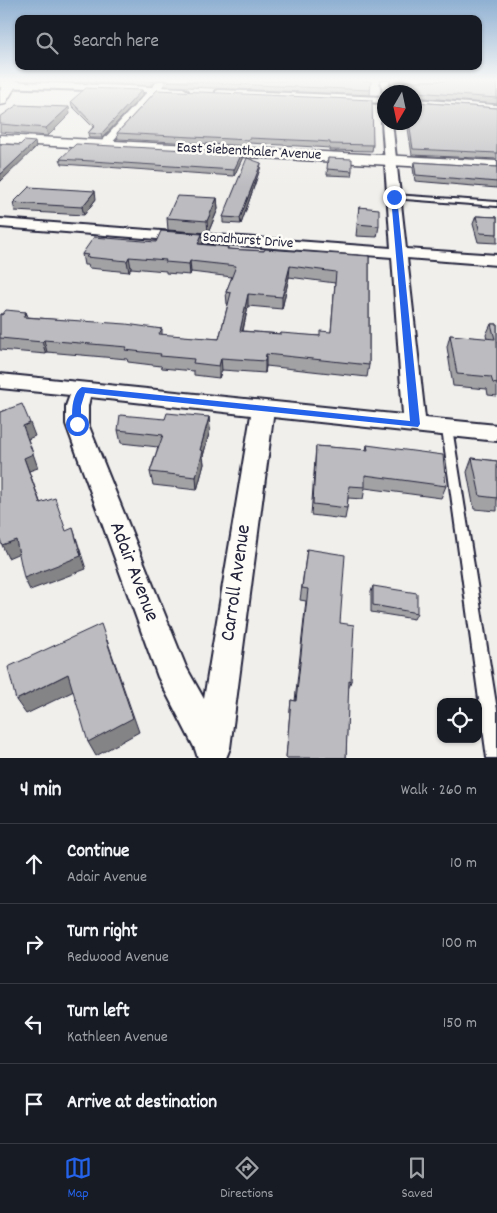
<!DOCTYPE html>
<html lang="en">
<head>
<meta charset="utf-8">
<style>
	:root { --surface:#171b24; --page:#20242c; --text:#f1f3f6; --muted:#9ea1a6; --line:#363941; --accent:#2563eb }
	body { margin:0; font-family:Dekko,sans-serif; background:var(--page); color:var(--text) }
	.controls { position:absolute; right:15px; bottom:15px; display:grid; overflow:hidden; border-radius:10px; box-shadow:0 1px 4px #0004 }
	.controls button { width:45px; height:45px; display:grid; place-items:center; padding:0; border:0; border-bottom:1px solid var(--line); background:var(--surface); color:var(--text); font:25px sans-serif }
	.compass { position:absolute; left:377px; top:85px; width:45px; height:45px; border-radius:50%; background:var(--surface); box-shadow:0 1px 4px #0004; rotate:189deg }
	.stop { position:absolute; width:15px; height:15px; margin:-11px; border:4px solid #2563eb; border-radius:50%; background:#fff }
	.stop.end { background:#2563eb; border-color:#fff; box-shadow:0 1px 5px #0008 }
	.list { margin:0; padding:0; list-style:none }
	h2 { display:flex; justify-content:space-between; align-items:center; height:65px; margin:0; padding:0 20px; font-size:21px }
	h2 small { font-size:16px; font-weight:400; color:var(--muted) }
	.list li { display:grid; grid-template-columns:32px 1fr auto; gap:15px; align-items:center; box-sizing:border-box; height:80px; padding:0 20px; border-top:1px solid var(--line) }
	.list b { display:block; font-size:19px; white-space:nowrap }
	.list p { margin:0; font-size:16px; white-space:nowrap; color:var(--muted) }
	.list em { font-size:16px; font-style:normal; color:var(--muted) }
	.icon { flex:none; width:28px; height:28px; fill:none; stroke:currentColor; stroke-width:2; stroke-linecap:round; stroke-linejoin:round }
	.map { position:relative; flex:none; width:497px; height:758px; overflow:hidden }
	.search { position:absolute; background:var(--surface); box-shadow:0 1px 4px #0004; left:15px; right:15px; top:15px; height:55px; display:flex; align-items:center; gap:12px; box-sizing:border-box; padding:0 18px; border-radius:10px; color:var(--muted); font-size:19px }
	.sheet { height:385px; background:var(--surface) }
	nav { display:flex; justify-content:space-around; align-items:center; box-sizing:border-box; height:70px; border-top:1px solid var(--line); background:var(--surface); font-size:14px; color:var(--muted) }
	nav a { display:grid; justify-items:center; gap:2px }
	nav .on { color:var(--accent) }
	.map>svg:first-child { display:block }
</style>
</head>
<body>
<div class="map">
<svg width="497" height="758" viewBox="0 0 497 758">
	<rect width="100%" height="100%" fill="#f0efec"/>
	<filter id="ink" filterUnits="userSpaceOnUse"><feTurbulence type="fractalNoise" baseFrequency=".02" numOctaves="2"/><feDisplacementMap in="SourceGraphic" scale="10" xChannelSelector="R" yChannelSelector="G"/><feConvolveMatrix kernelMatrix="1 2 1 2 8 2 1 2 1" color-interpolation-filters="sRGB"/></filter>
	<g filter="url(#ink)">
		<g fill="none" stroke-linecap="round" stroke-linejoin="round">
			<defs>
				<g id="lane">
					<polygon points="394,195 497,202 497,206 392,198 392,196"/>
					<polygon points="447,424 451,425 452,428 497,710 497,758 487,758 442,428 443,425"/>
				</g>
				<g id="street">
					<polygon points="0,81 152,87 158,81 164,81 165,83 162,87 183,88 188,91 183,94 157,93 110,145 102,145 101,143 102,141 147,92 0,87"/>
					<polygon points="381,81 389,81 390,92 383,94"/>
					<polygon points="219,90 384,97 384,103 216,95 216,91"/>
					<polygon points="414,99 497,105 497,111 414,105"/>
					<path d="M383 120 384 122H392L406 249 497 255V265L407 258 425 418 497 425V441L273 417 230 748 226 758H198L195 749 158 677 66 424V406L70 395 0 388V374L403 415 392 257 0 227V219L391 248 382 122ZM90 397 251 415 204 699 186 667 88 424V406Z"/>
				</g>
				<g id="secondary">
					<polygon points="7,81 19,81 5,104 0,105 0,91"/>
					<polygon points="0,135 497,161 497,171 0,143"/>
				</g>
			</defs>
			<use href="#lane" stroke="#22223b" stroke-width="4"/>
			<use href="#street" stroke="#22223b" stroke-width="4"/>
			<use href="#secondary" stroke="#22223b" stroke-width="3"/>
			<use href="#lane" fill="#fdfcf7" fill-rule="evenodd"/>
			<use href="#street" fill="#fdfcf7" fill-rule="evenodd"/>
			<use href="#secondary" fill="#fdfcf7" fill-rule="evenodd"/>
		</g>
		<g fill="#a2a2a5" stroke="#22223b" fill-rule="evenodd">
			<polygon points="78,81 155,81 151,86"/>
			<polygon points="164,81 371,81 370,95 165,86"/>
			<polygon points="404,81 497,81 497,104 414,97 414,92 405,92"/>
			<polygon points="142,90 143,95 102,138 89,138 88,133 93,127 72,106 71,101"/>
			<polygon points="157,90 373,145 372,151 329,150 329,148 315,147 249,143 248,146 118,139 117,133"/>
			<polygon points="415,102 497,108 497,159 412,155 407,122 414,122"/>
			<polygon points="70,114 48,136 0,132 0,117"/>
			<polygon points="242,153 242,159 234,176 62,164 60,159"/>
			<polygon points="328,158 352,171 351,176 327,175"/>
			<polygon points="414,162 497,167 497,188 415,181 413,168"/>
			<polygon points="261,163 260,169 241,224 223,223 223,217"/>
			<polygon points="217,198 218,209 208,233 168,230 167,218"/>
			<polygon points="96,199 84,215 15,211 13,203"/>
			<polygon points="359,207 379,226 377,237 356,236"/>
			<polygon points="476,216 497,217 497,243 478,242 473,224"/>
			<path d="M156 242 203 244 228 247V249L369 256V365L367 377 266 366 265 373 222 370 219 378 194 375V371L162 368 161 366 128 362 127 359 47 352 46 354 0 350V314L26 312 28 317 162 329V335L219 339 228 304H227L226 292 232 277 191 272 190 275 166 273V271L131 268 129 272 89 268 88 265H84L82 254ZM289 277 335 283 331 332 320 336 281 334 243 331 248 306 282 309Z"/>
			<polygon points="491,324 497,324 497,396 488,395 487,389 453,386 447,347 450,335 487,339 486,335"/>
			<polygon points="209,417 210,430 203,456 204,464 197,490 153,485 150,472 158,447 121,443 118,430 165,419"/>
			<polygon points="367,445 446,486 441,498 365,488 363,499 348,498 347,508 345,519 311,515 316,446 366,450"/>
			<polygon points="472,458 497,461 497,511 474,509 467,472"/>
			<polygon points="307,549 340,623 351,681 348,690 346,758 286,758 291,700 295,701 306,601 300,600"/>
			<polygon points="373,586 417,613 414,619 371,612 371,592"/>
		</g>
		<g fill="#848486" stroke="#22223b">
			<polygon points="151,81 155,81 151,86"/>
			<polygon points="142,90 143,95 102,138 101,134"/>
			<polygon points="69,107 70,114 48,136 46,128"/>
			<polygon points="35,142 36,147 0,182 0,175"/>
			<polygon points="242,153 242,159 234,176 234,170"/>
			<polygon points="261,163 260,169 241,224 240,218"/>
			<polygon points="95,191 96,199 84,215 82,207"/>
			<polygon points="217,198 218,209 208,233 207,221"/>
			<polygon points="202,234 203,244 198,244"/>
			<polygon points="129,257 131,268 129,272 127,261"/>
			<polygon points="190,261 191,272 190,275 189,264"/>
			<polygon points="290,266 289,277 282,309 282,297"/>
			<polygon points="248,294 248,306 240,342 240,331"/>
			<polygon points="26,312 30,324 23,317"/>
			<polygon points="44,340 47,352 46,354 42,342"/>
			<polygon points="266,354 266,366 265,373 265,361"/>
			<polygon points="221,358 222,370 219,378 219,366"/>
			<polygon points="209,417 210,430 203,456 204,464 197,490 196,477 200,450"/>
			<polygon points="30,423 35,436 28,439 38,468 29,471 45,516 24,458 23,426"/>
			<polygon points="73,528 86,569 30,590 24,578"/>
			<polygon points="16,540 22,552 8,558 2,545"/>
			<polygon points="107,640 139,732 96,756 88,742"/>
			<polygon points="68,674 76,690 26,714 16,700"/>
		</g>
		<g fill="#bcbcc0" stroke="#22223b" fill-rule="evenodd">
			<polygon points="164,81 371,81 370,90"/>
			<polygon points="406,81 497,81 497,98 415,92 406,92"/>
			<polygon points="86,88 142,90 101,134 88,133 95,126 71,101"/>
			<polygon points="157,90 372,100 373,145 330,144 330,142 315,141 249,138 248,140 117,133"/>
			<polygon points="414,100 415,102 497,108 497,153 413,149 409,122 414,122"/>
			<polygon points="17,105 69,107 46,128 0,124 0,117"/>
			<polygon points="24,141 35,142 0,175 0,144 20,145"/>
			<polygon points="76,144 242,153 234,170 60,159"/>
			<polygon points="247,158 261,163 240,218 223,217"/>
			<polygon points="328,158 352,159 352,171 327,169"/>
			<polygon points="414,162 497,167 497,182 416,175"/>
			<polygon points="29,187 95,191 82,207 13,203"/>
			<polygon points="177,196 217,198 207,221 167,218"/>
			<polygon points="359,207 379,209 379,226 357,224"/>
			<polygon points="476,216 497,217 497,234 480,233"/>
			<path d="M161 231 202 234 198 244 228 247 227 249 264 251 265 249 369 256V365L266 354 265 361 221 358 219 366 193 363 194 359 160 356 161 354 125 350 127 347 44 340 42 342 0 338V314L2 315 6 310 26 312 23 317 126 324 162 329 159 334 219 339 231 293 226 292 236 266 190 261 189 264 165 262 166 260 129 257 127 261 86 257 88 255 82 254 94 237 156 242ZM290 266 336 272 331 332 320 331V336L281 333V334L240 331 248 294 282 297Z"/>
			<polygon points="491,324 497,324 497,384 493,383 491,377 457,374 450,335 495,339"/>
			<polygon points="22,404 30,423 23,426 33,454 24,458 40,503 55,498 66,531 73,528 81,556 24,578 16,540 2,545 0,539 0,412"/>
			<polygon points="167,413 209,417 200,450 203,451 196,477 150,472 163,435 118,430 120,415 165,419"/>
			<polygon points="367,445 443,455 446,486 365,475 365,487 349,486 347,508 313,504 316,446 368,450"/>
			<polygon points="472,458 497,461 497,498 480,496"/>
			<polygon points="307,549 345,555 340,623 354,625 351,681 349,680 346,758 286,758 291,700 296,701 308,589 302,588"/>
			<polygon points="373,586 417,593 417,613 373,605"/>
			<polygon points="101,624 133,718 88,742 68,674 16,700 8,667"/>
		</g>
	</g>
	<linearGradient id="sky" x2="0" y2="1"><stop stop-color="#8fb0d2"/><stop offset="0.43" stop-color="#f8f8f6"/><stop offset="1" stop-color="#f8f8f6" stop-opacity="0"/></linearGradient>
	<rect width="497" height="187" fill="url(#sky)"/>
	<path fill="#2563eb" d="M394 195 397 197 420 424 418 427 85 393 81 406V424L80 427H74C70 416 72 392 82 387L410 421 391 197Z"/>
	<g text-anchor="middle" dominant-baseline="central" stroke-width="5" stroke-linejoin="round" paint-order="stroke">
		<g font-size="15" fill="#22223b" stroke="#fdfcf7">
			<text transform="translate(249 152) rotate(3)">East Siebenthaler Avenue</text>
			<text transform="translate(248 241) rotate(4)">Sandhurst Drive</text>
		</g>
		<g font-size="21" fill="#22223b" stroke="#fdfcf7">
			<text transform="translate(133 572) rotate(69)">Adair Avenue</text>
			<text transform="translate(237 583) rotate(-82)">Carroll Avenue</text>
		</g>
	</g>
</svg>
<div class="controls">
<button><svg class="icon" aria-label="locate" viewBox="0 0 24 24"><circle cx="12" cy="12" r="6"/><path d="M12 2v4M12 18v4M2 12h4M18 12h4"/></svg></button>
</div>
<svg class="compass" viewBox="-18 -18 36 36"><path d="M0-13l5 13h-10z" fill="#e53935"/><path d="M0 13l5-13h-10z" fill="#9ea1a6"/></svg>
<div class="stop" style="left:77px;top:424px"></div>
<div class="stop end" style="left:394px;top:197px"></div>
<div class="search"><svg class="icon" aria-label="search" viewBox="0 0 24 24"><circle cx="10" cy="10" r="6"/><path d="M15 15l6 6"/></svg>Search here</div>
</div>
<section class="sheet">
<h2>4 min<small>Walk · 260 m</small></h2>
<ul class="list">
<li><svg class="icon" aria-label="ahead" viewBox="0 0 24 24"><path d="M12 20V5M6 11l6-6 6 6"/></svg><div><b>Continue</b><p>Adair Avenue</p></div><em>10 m</em></li>
<li><svg class="icon" aria-label="right" viewBox="0 0 24 24"><path d="M7 20v-9h11M14 6l5 5-5 5"/></svg><div><b>Turn right</b><p>Redwood Avenue</p></div><em>100 m</em></li>
<li><svg class="icon" aria-label="left" viewBox="0 0 24 24"><path d="M17 20v-9H6M10 6l-5 5 5 5"/></svg><div><b>Turn left</b><p>Kathleen Avenue</p></div><em>150 m</em></li>
<li><svg class="icon" aria-label="arrive" viewBox="0 0 24 24"><path d="M6 21V4h12l-3 4 3 4H6"/></svg><div><b>Arrive at destination</b></div></li>
</ul>
</section>
<nav>
<a class="on"><svg class="icon" aria-label="map" viewBox="0 0 24 24"><path d="M3 6l6-2 6 2 6-2v14l-6 2-6-2-6 2zM9 4v14M15 6v14"/></svg>Map</a>
<a><svg class="icon" aria-label="directions" viewBox="0 0 24 24"><path d="M12 3l9 9-9 9-9-9zM9 14v-3h6M13 9l2 2-2 2"/></svg>Directions</a>
<a><svg class="icon" aria-label="saved" viewBox="0 0 24 24"><path d="M7 4h10v16l-5-4-5 4z"/></svg>Saved</a>
</nav>
</body>
</html>
